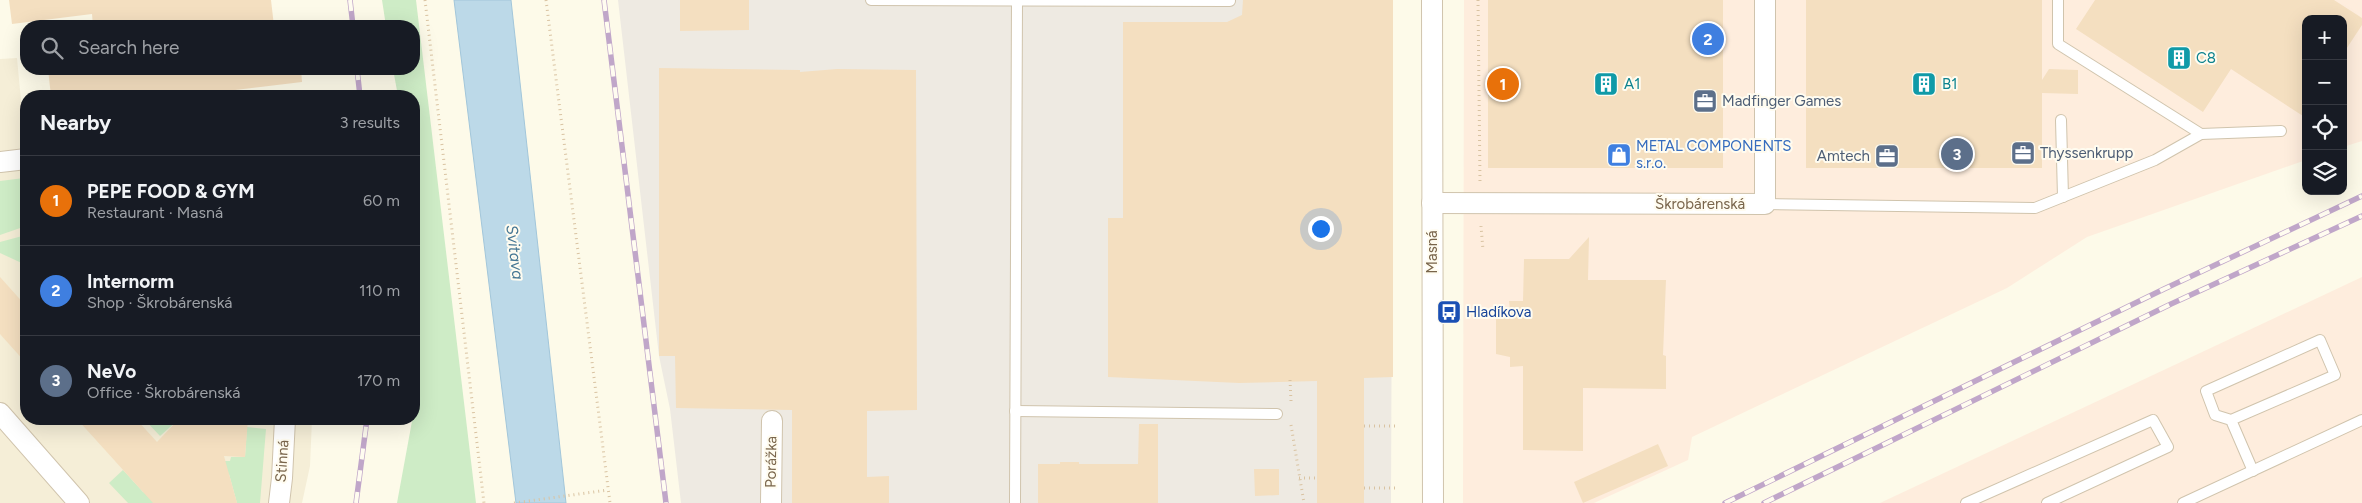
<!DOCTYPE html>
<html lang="en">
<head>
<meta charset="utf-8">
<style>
	:root { --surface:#171b24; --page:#242831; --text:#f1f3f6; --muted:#9ea1a6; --line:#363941; --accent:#0b8043 }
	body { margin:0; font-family:Figtree,sans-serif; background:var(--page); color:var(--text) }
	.controls { position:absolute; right:15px; top:15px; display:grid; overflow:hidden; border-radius:10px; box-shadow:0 5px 20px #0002 }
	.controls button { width:45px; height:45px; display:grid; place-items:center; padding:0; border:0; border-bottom:1px solid var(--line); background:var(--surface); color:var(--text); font:25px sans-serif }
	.you { position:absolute; left:1320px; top:228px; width:18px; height:18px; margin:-12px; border:4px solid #fff; border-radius:50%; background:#1a73e8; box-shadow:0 0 0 8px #1a73e833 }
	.badge { display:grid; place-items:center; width:32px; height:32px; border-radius:50%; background:var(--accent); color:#fff; font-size:16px; font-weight:700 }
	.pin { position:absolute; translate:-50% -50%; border:2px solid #fff; box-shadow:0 1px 5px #0006 }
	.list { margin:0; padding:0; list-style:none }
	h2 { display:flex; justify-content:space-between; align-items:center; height:65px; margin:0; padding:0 20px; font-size:21px }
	h2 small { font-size:16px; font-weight:400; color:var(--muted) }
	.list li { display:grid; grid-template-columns:32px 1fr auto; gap:15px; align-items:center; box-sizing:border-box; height:90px; padding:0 20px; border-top:1px solid var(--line) }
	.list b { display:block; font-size:19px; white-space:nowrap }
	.list p { margin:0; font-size:16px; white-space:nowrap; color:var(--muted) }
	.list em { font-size:16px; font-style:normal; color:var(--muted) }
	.icon { flex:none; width:28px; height:28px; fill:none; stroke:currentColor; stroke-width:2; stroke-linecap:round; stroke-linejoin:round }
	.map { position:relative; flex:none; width:2362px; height:503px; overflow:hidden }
	.search { position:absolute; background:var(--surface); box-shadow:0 5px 20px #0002; left:20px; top:20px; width:400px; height:55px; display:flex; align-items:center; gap:12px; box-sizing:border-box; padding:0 18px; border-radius:20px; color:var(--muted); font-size:19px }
	.panel { position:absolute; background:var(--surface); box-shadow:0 5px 20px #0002; left:20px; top:90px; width:400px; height:335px; border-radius:20px }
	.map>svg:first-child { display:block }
</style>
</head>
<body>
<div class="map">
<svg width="2362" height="503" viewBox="0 0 2362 503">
	<rect width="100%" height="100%" fill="#fdfae9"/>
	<polygon fill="#f5eed7" points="17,58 26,155 26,419 312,419 310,466 302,503 0,503 0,59"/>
	<g fill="#feeddd">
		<polygon points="1464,0 2362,0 2362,141 2343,147 2343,19 2306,19 2306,160 2087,237 2007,288 1692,437 1688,460 1594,503 1463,503"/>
		<polygon points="2362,277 2362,503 1880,503"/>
	</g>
	<polygon fill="#eeeae2" points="618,0 1393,0 1391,503 681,503 670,409 659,356"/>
	<g fill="#ceecc6">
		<polygon points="382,0 416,0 476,503 397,503 417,394 414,96 398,96 393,69 414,69 414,26 386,26"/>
		<polygon points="24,178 26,226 0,235 0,181"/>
		<polygon points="26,235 26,265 0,253 0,242"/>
		<polygon points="144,419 179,419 160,436"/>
		<polygon points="247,427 266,429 260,503 237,503 229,474 224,473 225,461 230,461 231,457 245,457"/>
		<polygon points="123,470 143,492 172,503 128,503 109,483"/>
	</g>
	<polygon fill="#bcd9e8" stroke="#a2c6da" points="454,0 511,0 566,503 516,503"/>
	<g fill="#f4dfc0">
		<polygon points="9,0 271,0 274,26 93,26 92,14 12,24"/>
		<polygon points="680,0 749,0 749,30 680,31"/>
		<polygon points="1243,0 1393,0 1393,377 1364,378 1364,503 1317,503 1317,381 1239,383 1108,377 1108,218 1123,218 1123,22 1227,22 1242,15"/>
		<rect x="1488" y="0" width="235" height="168"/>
		<polygon points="1806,0 2042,0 2042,80 2049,69 2078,70 2078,94 2042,93 2042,168 1806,168"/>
		<polygon points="2095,0 2334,0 2362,18 2362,25 2343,54 2343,19 2306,19 2306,112 2303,116 2231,69 2203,112 2076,29"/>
		<polygon points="659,68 800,70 800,72 837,69 916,70 917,410 867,411 867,477 889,476 889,503 792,503 792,410 676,408 675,356 659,356"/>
		<polygon points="48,69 301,69 302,82 185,96 51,96"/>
		<polygon points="1589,237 1588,280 1666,280 1663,355 1666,356 1666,389 1583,388 1583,451 1523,450 1523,366 1510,367 1510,357 1496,354 1496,312 1510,310 1509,301 1523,301 1524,259 1569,259"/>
		<polygon points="0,277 26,306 26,363 0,334"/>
		<polygon points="77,419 136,419 157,442 179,419 248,419 245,457 224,456 237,503 153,503"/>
		<polygon points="1139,424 1158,424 1158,503 1038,503 1038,464 1060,464 1060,462 1079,462 1079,464 1138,464"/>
		<polygon points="1658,444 1668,466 1583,503 1574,482"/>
		<polygon points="1254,469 1279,469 1279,495 1255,496"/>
	</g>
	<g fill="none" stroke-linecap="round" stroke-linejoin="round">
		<defs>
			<g id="lane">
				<polyline points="871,0 1230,1"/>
				<polyline points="2058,0 2058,44 2201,134"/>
				<polyline points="2061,120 2063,197"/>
				<polyline points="1765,204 2035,208 2155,160 2201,134 2281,131"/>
				<polyline points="1015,411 1277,414"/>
				<polyline points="2231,420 2215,415 2206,391 2320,340 2335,375 2231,420 2253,471"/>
				<polyline points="1015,503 1017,0"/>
				<polyline points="1966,503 2153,420 2168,447 2047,503"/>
				<polyline points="2183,503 2362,420"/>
			</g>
			<g id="street">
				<polyline points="1432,0 1433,503"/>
				<polyline points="0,162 26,159"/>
				<polyline points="1432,203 1765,204 1765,0"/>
				<polyline points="0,413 79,503"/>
				<polyline points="279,503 282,478 285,419"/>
				<polyline points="771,503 772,421"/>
			</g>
		</defs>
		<use href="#lane" stroke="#d0c4ad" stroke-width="12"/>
		<use href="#street" stroke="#d0c4ad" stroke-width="22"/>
		<g stroke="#d9c3a2" stroke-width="3" stroke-dasharray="1 4" stroke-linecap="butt">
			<polyline points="425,0 484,503"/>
			<polyline points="546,0 610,503"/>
			<polyline points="1478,0 1480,182"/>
			<polyline points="1481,226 1483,250"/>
			<polyline points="1290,380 1291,401"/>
			<polyline points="1291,425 1304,503"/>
			<polyline points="1364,426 1397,426"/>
			<polyline points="1299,478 1317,478"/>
			<polyline points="1364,488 1396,488"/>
			<polyline points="514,503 608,490"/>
		</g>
		<use href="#lane" stroke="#fff" stroke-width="10"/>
		<use href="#street" stroke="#fff" stroke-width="20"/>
		<defs>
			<g id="rail">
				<polyline points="350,0 353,26"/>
				<polyline points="604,0 666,503"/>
				<polyline points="357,69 360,96"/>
				<polyline points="356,503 367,419"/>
				<polyline points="1725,503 2164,289 2362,196"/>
				<polyline points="1764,503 2171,304 2362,216"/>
			</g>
		</defs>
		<use href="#rail" stroke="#c0a6c9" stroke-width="5.5"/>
		<use href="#rail" stroke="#fffcf0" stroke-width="4" stroke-dasharray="11" stroke-linecap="butt"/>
	</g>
	<defs>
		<symbol id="building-square" viewBox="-11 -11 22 22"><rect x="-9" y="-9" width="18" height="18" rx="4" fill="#0f9aa8" stroke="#fffcf0"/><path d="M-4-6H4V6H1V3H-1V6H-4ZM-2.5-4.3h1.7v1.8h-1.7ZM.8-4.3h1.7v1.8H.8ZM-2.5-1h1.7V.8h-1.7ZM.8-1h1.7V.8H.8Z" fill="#fff"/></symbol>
		<symbol id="office-square" viewBox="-11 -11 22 22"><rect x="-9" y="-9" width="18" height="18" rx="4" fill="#5c6f8a" stroke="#fffcf0"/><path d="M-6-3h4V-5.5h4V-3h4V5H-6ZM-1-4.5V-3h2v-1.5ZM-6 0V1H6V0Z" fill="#fff"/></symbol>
		<symbol id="shop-square" viewBox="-11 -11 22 22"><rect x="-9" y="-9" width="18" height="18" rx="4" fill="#3f7fe0" stroke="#fffcf0"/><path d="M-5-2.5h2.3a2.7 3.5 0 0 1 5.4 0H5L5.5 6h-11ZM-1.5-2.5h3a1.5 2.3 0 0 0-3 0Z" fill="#fff"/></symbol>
		<symbol id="bus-square" viewBox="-11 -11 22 22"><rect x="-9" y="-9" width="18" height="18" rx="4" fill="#1a4fb4" stroke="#fffcf0"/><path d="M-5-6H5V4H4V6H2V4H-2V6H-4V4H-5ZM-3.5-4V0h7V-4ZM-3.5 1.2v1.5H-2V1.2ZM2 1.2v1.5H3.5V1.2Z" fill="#fff"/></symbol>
	</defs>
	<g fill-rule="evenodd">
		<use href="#building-square" x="2165" y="44" width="28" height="28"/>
		<use href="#building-square" x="1592" y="70" width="28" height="28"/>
		<use href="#building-square" x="1910" y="70" width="28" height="28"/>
		<use href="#office-square" x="1691" y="87" width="28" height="28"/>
		<use href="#office-square" x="2009" y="139" width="28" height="28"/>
		<use href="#shop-square" x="1605" y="141" width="28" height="28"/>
		<use href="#office-square" x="1873" y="142" width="28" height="28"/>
		<use href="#bus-square" x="1435" y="298" width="28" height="28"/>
	</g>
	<g text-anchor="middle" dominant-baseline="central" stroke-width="4" stroke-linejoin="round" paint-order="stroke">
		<g font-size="15" fill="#0d838f" stroke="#fffcf0" text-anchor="start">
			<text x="2196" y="58">C8</text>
			<text x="1624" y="84">A1</text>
			<text x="1942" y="84">B1</text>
		</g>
		<g font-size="15" fill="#4e5e75" stroke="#fffcf0" text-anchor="start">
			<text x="1722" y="101">Madfinger Games</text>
			<text x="2040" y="153">Thyssenkrupp</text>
			<text x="1870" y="156" text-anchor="end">Amtech</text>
		</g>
		<g font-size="15" fill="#366cbe" stroke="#fffcf0" text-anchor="start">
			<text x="1636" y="146">METAL COMPONENTS<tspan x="1636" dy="17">s.r.o.</tspan></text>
		</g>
		<g font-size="15" fill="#79654b" stroke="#fffcf0">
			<text x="1700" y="204">Škrobárenská</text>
			<text transform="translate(1432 252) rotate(-90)">Masná</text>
			<text transform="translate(282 461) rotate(-86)">Stinná</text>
			<text transform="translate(771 462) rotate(-89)">Porážka</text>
		</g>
		<g font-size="15" fill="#164399" stroke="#fffcf0" text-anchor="start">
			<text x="1466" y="312">Hladíkova</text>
		</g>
		<g font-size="16" font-style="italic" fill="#467794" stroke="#fffcf0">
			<text transform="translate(515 252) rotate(83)">Svitava</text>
		</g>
	</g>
</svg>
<div class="controls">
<button>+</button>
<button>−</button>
<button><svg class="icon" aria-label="locate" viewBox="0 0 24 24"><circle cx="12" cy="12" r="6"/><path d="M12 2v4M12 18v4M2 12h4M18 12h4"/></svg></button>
<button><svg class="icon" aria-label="layers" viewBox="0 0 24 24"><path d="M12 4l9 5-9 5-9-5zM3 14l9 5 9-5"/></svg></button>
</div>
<div class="you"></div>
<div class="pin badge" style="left:1503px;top:84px;background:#e8710a">1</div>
<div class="pin badge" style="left:1708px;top:39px;background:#3f7fe0">2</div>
<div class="pin badge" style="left:1957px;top:154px;background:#5c6f8a">3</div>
<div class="search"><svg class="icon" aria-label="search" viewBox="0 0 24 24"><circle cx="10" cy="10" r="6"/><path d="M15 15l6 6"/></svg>Search here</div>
<section class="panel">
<h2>Nearby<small>3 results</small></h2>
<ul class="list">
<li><span class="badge" style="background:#e8710a">1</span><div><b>PEPE FOOD &amp; GYM</b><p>Restaurant · Masná</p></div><em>60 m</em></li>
<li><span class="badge" style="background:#3f7fe0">2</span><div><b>Internorm</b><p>Shop · Škrobárenská</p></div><em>110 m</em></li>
<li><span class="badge" style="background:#5c6f8a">3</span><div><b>NeVo</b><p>Office · Škrobárenská</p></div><em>170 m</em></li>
</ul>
</section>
</div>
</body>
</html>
